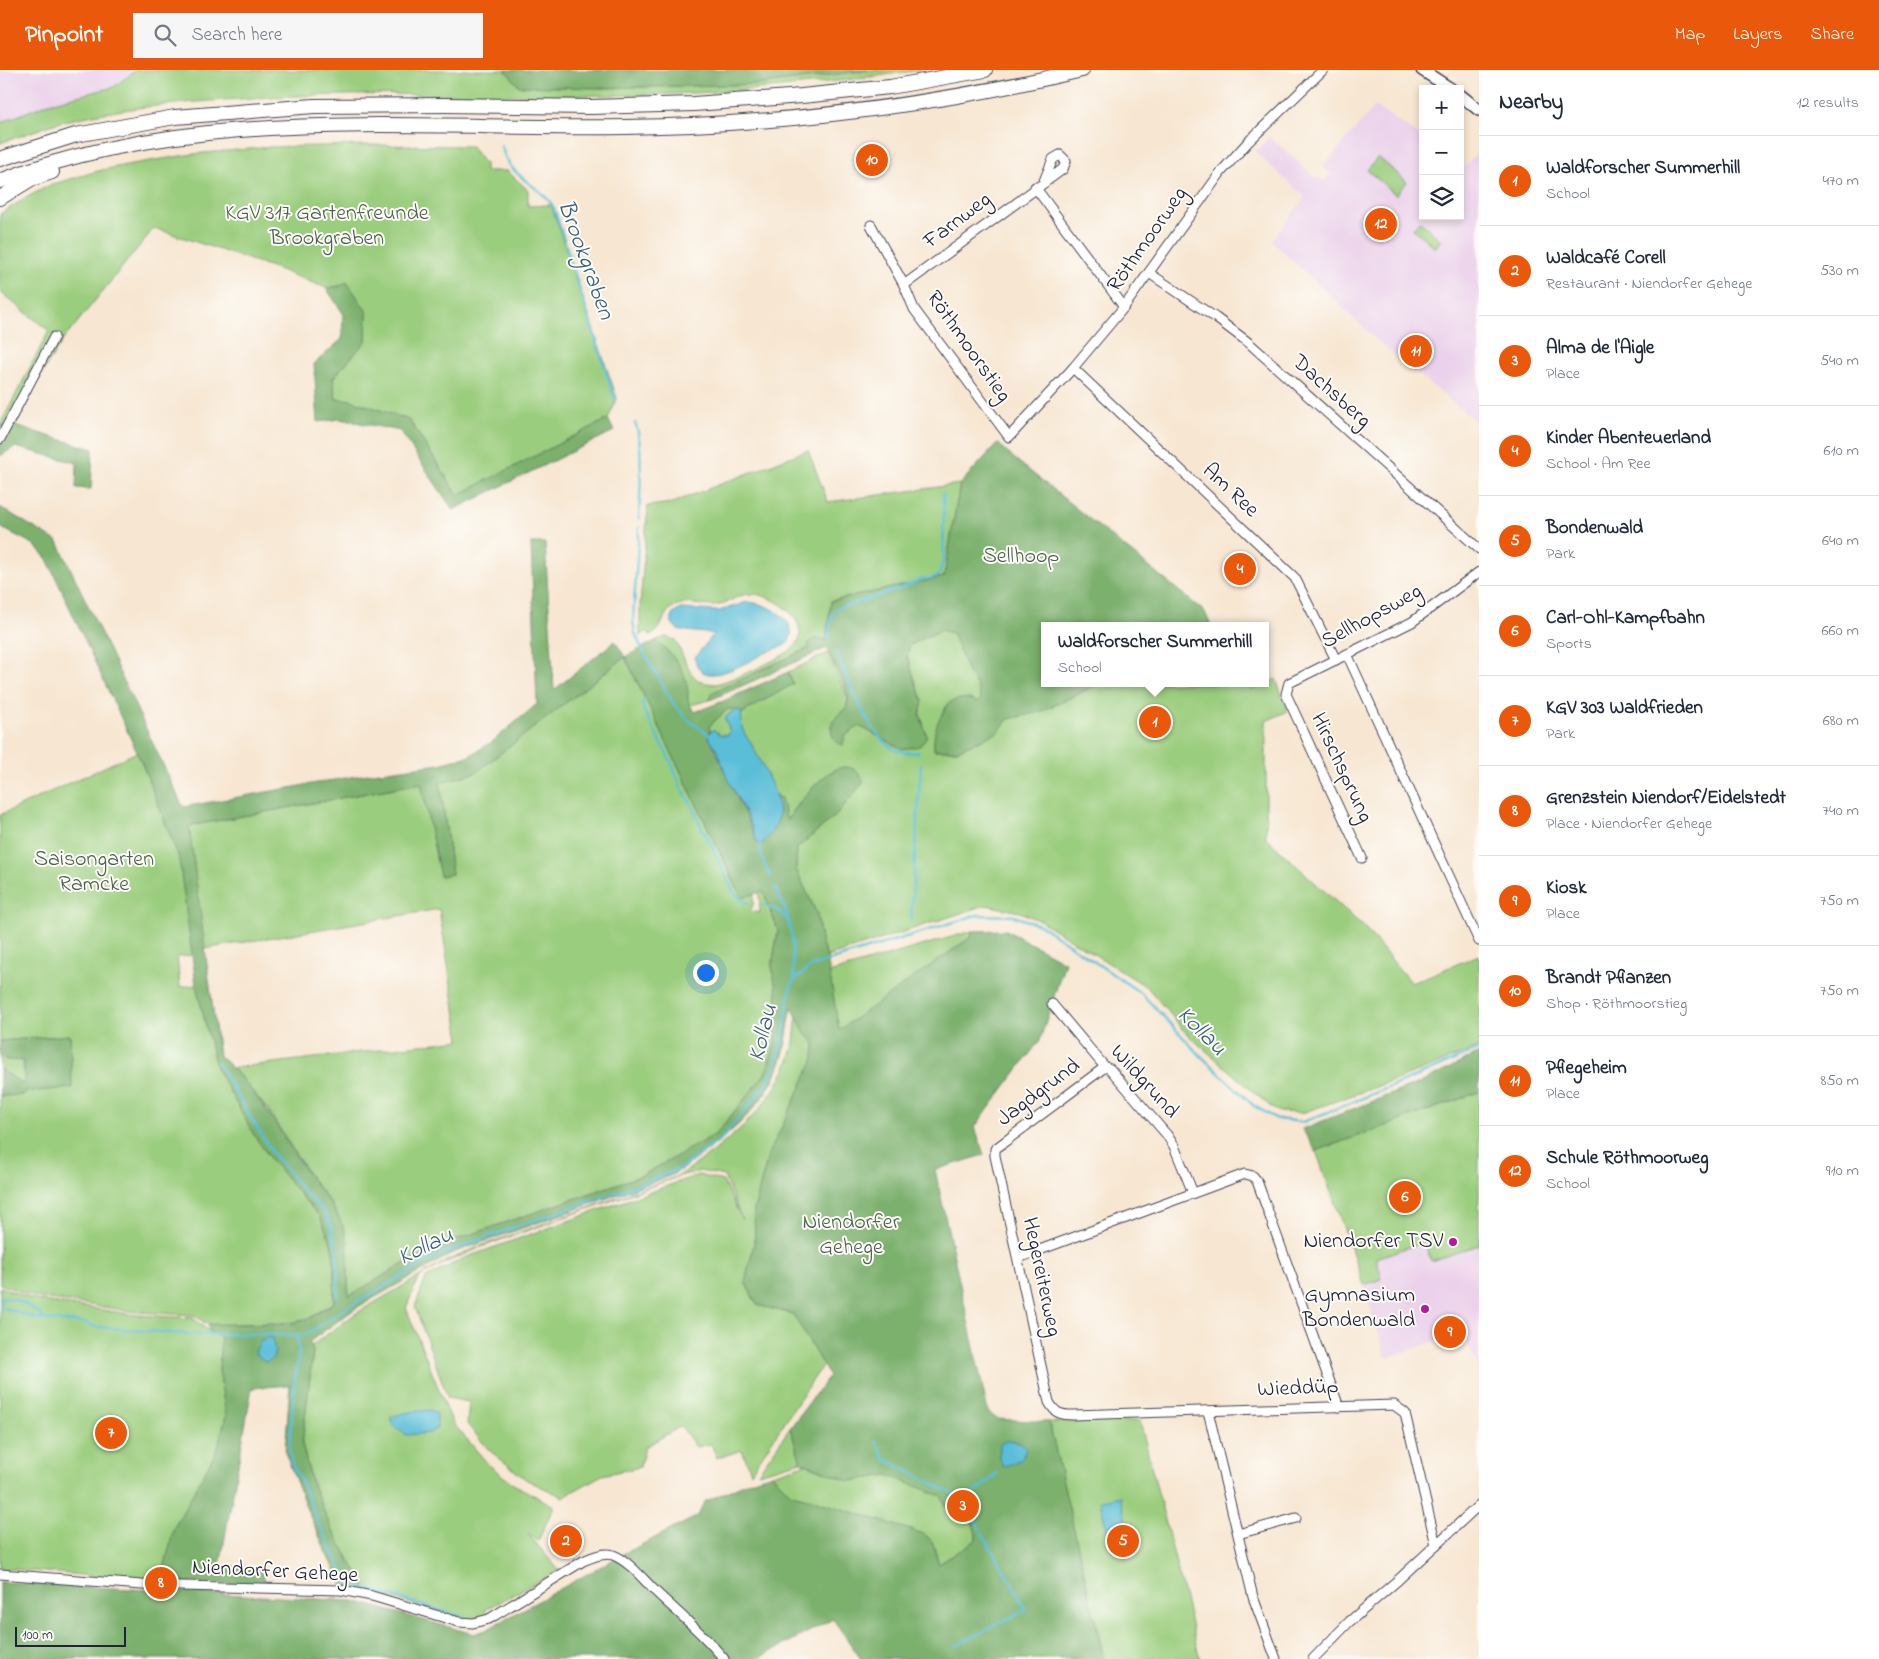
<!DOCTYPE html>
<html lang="en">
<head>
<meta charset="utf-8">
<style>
	:root { --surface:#fff; --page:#f6f6f7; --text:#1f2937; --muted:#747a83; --line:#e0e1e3; --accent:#ea580c }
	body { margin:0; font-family:"Indie Flower",sans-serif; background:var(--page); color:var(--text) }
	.controls { position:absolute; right:15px; top:15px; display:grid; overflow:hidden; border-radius:0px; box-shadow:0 2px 8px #0003 }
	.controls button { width:45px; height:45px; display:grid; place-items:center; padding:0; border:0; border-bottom:1px solid var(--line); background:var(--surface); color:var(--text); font:25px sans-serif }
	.scale { position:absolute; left:15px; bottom:12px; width:111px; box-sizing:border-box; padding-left:5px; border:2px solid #22223b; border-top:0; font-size:14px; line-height:18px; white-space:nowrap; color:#22223b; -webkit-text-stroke:4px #fdfcf7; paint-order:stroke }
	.you { position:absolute; left:705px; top:902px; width:18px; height:18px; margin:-12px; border:4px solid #fff; border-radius:50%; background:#1a73e8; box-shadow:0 0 0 8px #1a73e833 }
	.badge { display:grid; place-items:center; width:32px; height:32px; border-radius:50%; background:var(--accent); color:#fff; font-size:16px; font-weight:700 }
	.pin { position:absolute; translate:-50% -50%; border:2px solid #fff; box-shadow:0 1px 5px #0006 }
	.popup { position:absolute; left:1041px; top:552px; width:228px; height:65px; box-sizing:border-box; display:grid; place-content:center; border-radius:0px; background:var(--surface); filter:drop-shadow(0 1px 4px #0005); font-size:16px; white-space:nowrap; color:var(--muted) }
	.popup b { font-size:19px; color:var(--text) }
	.popup::after { content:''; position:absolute; left:50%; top:100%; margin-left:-10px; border:10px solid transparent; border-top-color:var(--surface) }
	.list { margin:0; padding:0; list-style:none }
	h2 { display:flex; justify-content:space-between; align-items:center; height:65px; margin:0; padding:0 20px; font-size:21px }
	h2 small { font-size:16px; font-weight:400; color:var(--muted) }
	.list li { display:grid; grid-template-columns:32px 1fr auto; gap:15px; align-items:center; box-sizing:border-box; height:90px; padding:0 20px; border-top:1px solid var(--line) }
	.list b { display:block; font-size:19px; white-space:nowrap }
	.list p { margin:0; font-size:16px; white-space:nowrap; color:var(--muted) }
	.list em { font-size:16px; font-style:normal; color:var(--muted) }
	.icon { flex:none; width:28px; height:28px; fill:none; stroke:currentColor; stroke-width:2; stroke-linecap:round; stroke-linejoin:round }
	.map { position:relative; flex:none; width:1479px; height:1589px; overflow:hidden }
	header { display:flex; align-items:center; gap:30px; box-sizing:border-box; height:70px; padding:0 25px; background:var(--accent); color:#fff }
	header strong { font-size:24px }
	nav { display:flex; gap:28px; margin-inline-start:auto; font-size:18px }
	.search { width:350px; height:45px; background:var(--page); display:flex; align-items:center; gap:12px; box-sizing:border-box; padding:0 18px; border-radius:0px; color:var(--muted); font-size:19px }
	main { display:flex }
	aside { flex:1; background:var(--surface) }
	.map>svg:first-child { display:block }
</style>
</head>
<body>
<header>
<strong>Pinpoint</strong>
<div class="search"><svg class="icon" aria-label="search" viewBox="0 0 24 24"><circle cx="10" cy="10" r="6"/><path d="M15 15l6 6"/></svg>Search here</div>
<nav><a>Map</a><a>Layers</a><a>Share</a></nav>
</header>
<main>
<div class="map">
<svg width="1479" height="1589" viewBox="0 0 1479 1589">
	<rect width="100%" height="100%" fill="#fdfcf7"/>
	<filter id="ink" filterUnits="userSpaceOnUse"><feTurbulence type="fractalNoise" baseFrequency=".02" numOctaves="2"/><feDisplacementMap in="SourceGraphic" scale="10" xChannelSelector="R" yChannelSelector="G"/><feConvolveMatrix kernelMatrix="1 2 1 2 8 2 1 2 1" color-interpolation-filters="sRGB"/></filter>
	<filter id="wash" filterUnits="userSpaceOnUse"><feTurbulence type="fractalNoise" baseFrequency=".0096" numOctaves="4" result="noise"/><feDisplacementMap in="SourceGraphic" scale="20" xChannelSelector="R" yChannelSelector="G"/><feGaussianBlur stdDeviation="1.12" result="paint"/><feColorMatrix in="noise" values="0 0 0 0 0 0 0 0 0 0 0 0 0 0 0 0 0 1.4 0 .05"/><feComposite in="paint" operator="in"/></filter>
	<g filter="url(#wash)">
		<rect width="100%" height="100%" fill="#f7e6d1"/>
		<g fill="#ebd1eb">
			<polygon points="0,0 136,0 114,17 49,33 0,53"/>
			<polygon points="1375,36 1423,68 1423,146 1460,146 1460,94 1465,97 1479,81 1479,354 1380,273 1272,171 1305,127 1255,82 1270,67 1315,107 1325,111 1331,104 1323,97"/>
			<polygon points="1424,1172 1431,1191 1479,1175 1479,1295 1460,1263 1386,1288 1364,1216 1382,1209 1376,1189"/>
		</g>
		<g fill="#9bcd7e" stroke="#5e785c">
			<path d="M136 0H505L519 16 602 18 764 14 868 0H921C824 14 727 24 629 25 493 27 358 20 223 30 167 34 112 39 57 53 38 59 19 67 0 73V53L49 33 114 17Z"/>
			<polygon points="371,75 471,76 485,94 485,101 507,101 528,120 528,136 551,135 617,328 608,349 458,425 409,350 351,330 336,329 333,308 366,271 367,242 340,216 326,218 275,198 154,158 63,270 37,311 15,356 0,355 49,261 0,222 0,144 24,129 50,115 98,101 126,95 193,84 270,77"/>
			<polygon points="1378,87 1407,112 1396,125 1367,100"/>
			<polygon points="1419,151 1441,170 1435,178 1413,159"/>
			<path d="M808 380 828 432 960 414 944 507 831 531 826 574 809 578 712 623 710 630 690 635 687 632V627L656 572 657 570 666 567 675 570C683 582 687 605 700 611 704 613 711 614 715 614 729 612 791 585 797 574 811 549 772 523 750 524 737 524 727 535 714 536 702 536 684 530 673 537 661 543 664 562 650 565L647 561 640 566V536L648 436 672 433Z"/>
			<path d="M941 560 952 563 969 604 976 614 981 629 977 632 947 634C942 653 932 658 934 680H957L998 662 1008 649 1040 642 1101 613H1247L1251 620 1276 609 1288 641 1266 651V768L1365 858 1411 913 1479 885V977L1418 1002 1302 1043 1280 1042 1272 1038 1188 965 1147 917 1041 851 1020 842 986 835 827 887 821 871 817 844 796 799 797 778 835 746 864 712C843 669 801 731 786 751L781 728 776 725 750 671C742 663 740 654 742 643L793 614 788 602 828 583 848 629 846 638 833 650 845 666 859 656 902 679 924 655 920 645 923 631 917 617 907 585 910 575Z"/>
			<polygon points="625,587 742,828 754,824 753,835 750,841 760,843 759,822 763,821 778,861 772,896 777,923 776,971 765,1004 716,1064 643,1105 429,1179 349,1226 345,1162 332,1135 309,1105 268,1040 233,998 460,970 439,839 204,879 189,756 421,713 440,806 452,804 440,712 475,703"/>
			<polygon points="728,639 738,640 730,643 725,649 730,661 728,665 721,665 714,660 710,661 709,656"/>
			<polygon points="137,682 155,726 179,788 193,885 177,887 180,917 196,915 216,997 254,1065 300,1125 320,1147 330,1169 334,1187 334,1232 312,1247 298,1252 208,1255 194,1245 137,1242 36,1227 0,1214 0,1026 23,1025 26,1022 72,1017 70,965 0,971 0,745"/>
			<polygon points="972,861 971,867 839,961 829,903"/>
			<path d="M797 947 805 963 815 973 814 989 768 1086 754 1140 755 1169 745 1212 757 1235 793 1244 823 1295 751 1402 742 1380 717 1388 711 1374 696 1377 681 1356 645 1377 640 1397 602 1405 563 1427 527 1410 489 1380 467 1354 469 1332 448 1328 415 1237 426 1208 464 1188 698 1105 723 1111 742 1150 724 1106 700 1101 679 1106 481 1177 447 1192 421 1206 417 1211 406 1238 452 1352 489 1395 513 1414 554 1436 538 1471 527 1463 559 1500 485 1540 488 1545 473 1549H463L367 1521 362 1509 348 1488 327 1449 311 1410 302 1374 313 1281 311 1276 355 1244 446 1191 481 1176 679 1106C725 1075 778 1034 793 978 795 968 795 957 797 947Z"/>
			<polygon points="0,985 6,990 23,991 24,1013 21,1013 0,999"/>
			<polygon points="1479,1022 1479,1175 1431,1191 1424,1172 1376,1188 1382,1209 1364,1215 1316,1081"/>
			<polygon points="0,1217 36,1230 136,1245 193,1248 206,1259 221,1268 219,1300 226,1346 217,1380 174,1458 161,1512 0,1498"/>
			<polygon points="1140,1351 1200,1589 1104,1589 1049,1352"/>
			<polygon points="790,1358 801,1391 758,1403"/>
			<path d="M805 1394 849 1411 888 1405 941 1426 952 1447 958 1438C969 1446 977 1457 976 1470L939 1494 932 1471 924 1464 790 1423 772 1404Z"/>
		</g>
		<g fill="#7cb06d" stroke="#4f6954" fill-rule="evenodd">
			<polygon points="505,0 868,0 764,14 602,18 519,16"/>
			<polygon points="347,212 367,242 366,271 333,308 336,329 351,330 409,350 458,425 608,349 614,361 453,440 400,361 340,349 318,352 314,294 342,269 343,243 326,218 340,216"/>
			<polygon points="0,355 15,356 93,379 91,419 76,418 77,393 15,377 0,386"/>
			<path d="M998 373 1005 381 1205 542 1211 556H1045V613H1101L1040 642 1008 649 998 662 957 680H934C934 671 934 661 938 652 941 646 945 641 947 634 959 628 965 626 977 632L981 629 976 614 969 604 952 563 941 560 910 575 907 585 917 617 923 631 920 645 927 666 920 676 902 679 859 656 845 666 843 675 835 672C821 643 850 647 848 628 847 616 831 591 827 578L710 630 711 623 809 578 808 573 814 569H824L826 572 831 531 944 507 960 414Z"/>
			<path d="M0 437 58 472 183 737 373 703 440 694 469 686 492 672 537 634 531 473H545L554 620 615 571 625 587 657 570 656 572C671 581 685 599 687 616 690 631 684 628 695 642L721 632 788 602 793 614 742 643 738 640 728 639 709 656 710 661 708 667C719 682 720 691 727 706 737 729 749 749 757 772L778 748 776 725 781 728 787 750C802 731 843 669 864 712L835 746 797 778 796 799 817 844 821 871 827 887 839 960 971 867 972 861 1006 860 1065 892 1040 970 975 1057 984 1085 935 1100 988 1342 997 1349 1049 1352 1104 1589H861L833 1549 757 1589H0V1512L354 1531 474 1564 486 1560 625 1483 698 1446 704 1432 750 1411 772 1404 790 1423 924 1464 932 1471 939 1494 976 1470C977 1457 970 1446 958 1438L952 1447 941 1426 888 1405 849 1411 801 1392 790 1358 829 1306 793 1244 757 1235 745 1212 755 1169 754 1140 768 1086 814 989 815 973 805 963 792 937C787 957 787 978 779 997 765 1034 732 1062 701 1085 691 1092 681 1101 669 1106L455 1182 356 1238 309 1272 313 1281 302 1374 311 1410 327 1449 348 1488 362 1509 367 1521 343 1517 308 1442 285 1382 290 1315 252 1318 220 1495 264 1499 263 1515 161 1512 174 1458 217 1380 226 1346 219 1300 221 1268 209 1261 208 1254H290L312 1247 334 1232V1187L330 1169 320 1147 271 1090 254 1065 216 997 196 915 179 788 142 693 47 489 33 474 0 457ZM625 587 742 828 763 821 778 860 772 896 777 923 776 971 765 1004 716 1064 643 1105 429 1179 349 1226C346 1206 351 1182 345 1162 338 1139 321 1123 308 1104 280 1063 258 1019 219 986L189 756 421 713 440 806 452 804 440 712 475 703Z"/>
			<path d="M70 965 72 1018 26 1022 23 1025 0 1026V999L21 1013H24L25 1010 24 992 22 990C14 990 7 992 0 985V971Z"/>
			<polygon points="1479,983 1479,1022 1316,1081 1302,1059 1427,1010"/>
		</g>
		<g fill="#5abed8" stroke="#3e708a">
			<path d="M747 532C765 532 802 550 788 573 782 578 776 578 770 581 754 587 698 626 695 587L714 564 678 560 672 553V545L680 539 719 541Z"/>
			<path d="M738 640 742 643C740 654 742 663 750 671 759 690 783 729 778 749 775 759 767 768 760 776L757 772 749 750 726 705 718 681 708 667 710 661 714 660 721 665H728L730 661 725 649 730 643Z"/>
			<polygon points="268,1267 272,1268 275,1281 273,1288 266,1292 255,1283 259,1273"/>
			<path d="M430 1340 437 1344V1358L430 1363 406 1365 396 1358 391 1351V1347C404 1342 417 1341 430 1340Z"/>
			<polygon points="1009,1370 1022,1373 1026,1379 1022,1389 1003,1397 999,1387 1000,1374"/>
			<polygon points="1120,1426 1132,1475 1112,1480 1100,1431"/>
		</g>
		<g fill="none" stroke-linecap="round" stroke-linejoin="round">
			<g stroke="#5abed8" stroke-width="2.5">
				<path d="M501 76C504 82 505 89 509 94 521 112 544 119 554 138L615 330"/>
				<path d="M635 353C644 373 640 426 639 449"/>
				<polyline points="639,458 633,550 635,563 642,579 673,633 687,649 711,666"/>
				<path d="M828 568C830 558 829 547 836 539L904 517 922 509 932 508 939 505 944 489 943 423"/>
				<path d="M836 582C847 607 870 669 896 680 903 683 912 683 919 682"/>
				<polyline points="645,629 642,633 644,641 671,692 682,719 692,735 702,759 709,770 733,821 741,830 749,834"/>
				<polyline points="760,773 760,782 770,807"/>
				<polyline points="775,817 786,841 792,867 794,910"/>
				<polyline points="764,835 779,841 788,850"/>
				<polyline points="911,850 921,694"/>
				<path d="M217 992 275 1087C288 1099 294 1110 304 1122 310 1129 318 1134 323 1141 337 1159 339 1206 337 1227"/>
				<path d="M0 1228C14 1226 35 1238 44 1249"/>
				<polyline points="0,1236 37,1249 85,1253 96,1257 185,1264 268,1264 286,1266 307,1264 343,1240 436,1186 515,1157 633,1117 679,1099 720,1070 747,1038 767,1013 775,996 784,963 790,919 794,910 812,896 977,845 1014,846 1042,856 1142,924 1200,985 1254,1036 1277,1049 1303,1052 1420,1005 1479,979"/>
				<polyline points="297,1265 299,1282 294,1317 289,1380 292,1395 299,1407 317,1450"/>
				<polyline points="876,1372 885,1389 959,1427"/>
				<polyline points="319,1454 347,1511 352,1515"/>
				<polyline points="980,1459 966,1430 998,1403"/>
				<polyline points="982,1463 1009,1509"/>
				<polyline points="358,1516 467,1548"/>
				<polyline points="1009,1548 1026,1540 1011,1511"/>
				<polyline points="955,1576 1007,1549"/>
			</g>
		</g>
	</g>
	<g filter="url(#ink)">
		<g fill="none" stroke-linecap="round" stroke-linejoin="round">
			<defs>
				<g id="minor">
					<polyline points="1035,117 1124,237"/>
					<polyline points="871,155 904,215 914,239 1009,367 1073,298 1124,237 1221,102 1248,72 1323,0"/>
					<polyline points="1149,203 1216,248 1249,273 1479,479"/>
					<polyline points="904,215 1063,99 1066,91 1060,85 1053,89 1044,111"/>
					<polyline points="1073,298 1295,508 1336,590"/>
					<polyline points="0,369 54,267"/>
					<polyline points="1347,584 1479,871"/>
					<polyline points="1362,788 1286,624 1289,613 1412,552 1479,502"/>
					<polyline points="1052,934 1105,997 1110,999 1167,1065 1174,1076 1193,1123"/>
					<path d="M1105 997 995 1079V1086L1049 1332C1055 1343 1060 1345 1073 1345L1394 1335 1405 1343 1436 1475"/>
					<polyline points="1018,1188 1245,1104 1253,1106 1257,1111 1339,1337"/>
					<polyline points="1208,1341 1253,1527 1276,1589"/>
					<polyline points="1238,1464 1296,1448"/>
					<path d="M0 1504 142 1515 341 1520 372 1526 459 1552 473 1553 489 1549 583 1491C592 1487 604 1482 613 1485 629 1491 643 1509 655 1521 678 1543 704 1564 724 1589"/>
					<polyline points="1313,1589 1349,1552 1398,1510 1479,1435"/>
				</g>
				<g id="major">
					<polyline points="1422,0 1451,19"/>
					<polyline points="1460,25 1479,40"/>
				</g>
				<g id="highway">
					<polyline points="0,89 76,65 175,47 314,36 444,35 591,37 694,34 802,26 890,17 985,0"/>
					<path d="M0 111C197 34 419 60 625 57 779 55 932 36 1082 0"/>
					<polyline points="0,128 31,109 52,102"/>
				</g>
			</defs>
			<use href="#minor" stroke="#423f52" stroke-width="11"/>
			<use href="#major" stroke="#423f52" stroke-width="14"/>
			<use href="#highway" stroke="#423f52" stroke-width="16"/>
			<use href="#minor" stroke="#fff" stroke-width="9"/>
			<use href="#major" stroke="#fff" stroke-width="11"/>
			<use href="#highway" stroke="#fff" stroke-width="14"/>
		</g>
	</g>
	<g fill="#b5179e" stroke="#fdfcf7" stroke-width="2">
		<circle cx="1453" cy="1172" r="5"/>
		<circle cx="1425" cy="1239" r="5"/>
	</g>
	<g text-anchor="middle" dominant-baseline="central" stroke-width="4" stroke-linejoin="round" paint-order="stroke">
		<g font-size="22" fill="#4c5e52" stroke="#fdfcf7">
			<text x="327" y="144">KGV 317 Gartenfreunde<tspan x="327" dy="25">Brookgraben</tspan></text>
			<text x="1021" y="487">Sellhoop</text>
			<text x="94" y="790">Saisongarten<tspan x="94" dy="25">Ramcke</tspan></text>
			<text x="851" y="1153">Niendorfer<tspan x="851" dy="25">Gehege</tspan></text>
		</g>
		<g font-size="22" fill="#22223b" stroke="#fdfcf7">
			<text transform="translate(958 151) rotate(-37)">Farnweg</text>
			<text transform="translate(1148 170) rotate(-55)">Röthmoorweg</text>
			<text transform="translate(968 277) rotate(55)">Röthmoorstieg</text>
			<text transform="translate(1331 322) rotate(42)">Dachsberg</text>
			<text transform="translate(1230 421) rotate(43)">Am Ree</text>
			<text transform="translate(1372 547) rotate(-29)">Sellhopsweg</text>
			<text transform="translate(1341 698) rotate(65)">Hirschsprung</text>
			<text transform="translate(1144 1012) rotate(48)">Wildgrund</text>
			<text transform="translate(1039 1023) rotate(-37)">Jagdgrund</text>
			<text transform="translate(1041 1207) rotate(78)">Hegereiterweg</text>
			<text transform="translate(1298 1319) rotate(-2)">Wieddüp</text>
			<text transform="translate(275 1502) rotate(3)">Niendorfer Gehege</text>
		</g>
		<g font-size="22" fill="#22223b" stroke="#fdfcf7" text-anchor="end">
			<text x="1443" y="1172">Niendorfer TSV</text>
			<text x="1415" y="1226">Gymnasium<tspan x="1415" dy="25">Bondenwald</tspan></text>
		</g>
		<g font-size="24" font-style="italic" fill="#38607a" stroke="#fdfcf7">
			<text transform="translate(585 190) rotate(70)">Brookgraben</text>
			<text transform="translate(1201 962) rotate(45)">Kollau</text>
			<text transform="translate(764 963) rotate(-76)">Kollau</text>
			<text transform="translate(426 1177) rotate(-26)">Kollau</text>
		</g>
	</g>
</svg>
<div class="controls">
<button>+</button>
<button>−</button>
<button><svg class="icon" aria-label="layers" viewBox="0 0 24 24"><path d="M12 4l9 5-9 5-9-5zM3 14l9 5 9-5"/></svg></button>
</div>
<div class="scale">100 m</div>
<div class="you"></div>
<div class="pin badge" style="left:1155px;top:652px">1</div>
<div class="popup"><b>Waldforscher Summerhill</b>School</div>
<div class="pin badge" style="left:566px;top:1471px">2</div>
<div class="pin badge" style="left:963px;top:1436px">3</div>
<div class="pin badge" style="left:1240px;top:499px">4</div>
<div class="pin badge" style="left:1123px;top:1471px">5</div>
<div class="pin badge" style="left:1405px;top:1127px">6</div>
<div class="pin badge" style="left:111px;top:1363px">7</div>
<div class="pin badge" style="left:161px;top:1513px">8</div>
<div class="pin badge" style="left:1450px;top:1262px">9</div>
<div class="pin badge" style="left:872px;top:90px">10</div>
<div class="pin badge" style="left:1416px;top:281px">11</div>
<div class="pin badge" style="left:1381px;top:154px">12</div>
</div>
<aside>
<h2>Nearby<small>12 results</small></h2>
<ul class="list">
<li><span class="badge">1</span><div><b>Waldforscher Summerhill</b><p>School</p></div><em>470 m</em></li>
<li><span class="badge">2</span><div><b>Waldcafé Corell</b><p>Restaurant · Niendorfer Gehege</p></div><em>530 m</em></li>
<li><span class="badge">3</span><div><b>Alma de l'Aigle</b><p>Place</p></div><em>540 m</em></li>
<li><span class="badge">4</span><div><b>Kinder Abenteuerland</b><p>School · Am Ree</p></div><em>610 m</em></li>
<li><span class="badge">5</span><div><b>Bondenwald</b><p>Park</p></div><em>640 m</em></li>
<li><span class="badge">6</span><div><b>Carl-Ohl-Kampfbahn</b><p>Sports</p></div><em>660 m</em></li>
<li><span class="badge">7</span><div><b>KGV 303 Waldfrieden</b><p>Park</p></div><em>680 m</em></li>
<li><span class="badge">8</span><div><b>Grenzstein Niendorf/Eidelstedt</b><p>Place · Niendorfer Gehege</p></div><em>740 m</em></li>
<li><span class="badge">9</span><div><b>Kiosk</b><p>Place</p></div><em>750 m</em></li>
<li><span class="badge">10</span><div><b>Brandt Pflanzen</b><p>Shop · Röthmoorstieg</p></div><em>750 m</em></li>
<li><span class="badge">11</span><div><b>Pflegeheim</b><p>Place</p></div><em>850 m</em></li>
<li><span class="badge">12</span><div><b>Schule Röthmoorweg</b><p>School</p></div><em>910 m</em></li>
</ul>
</aside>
</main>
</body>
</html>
